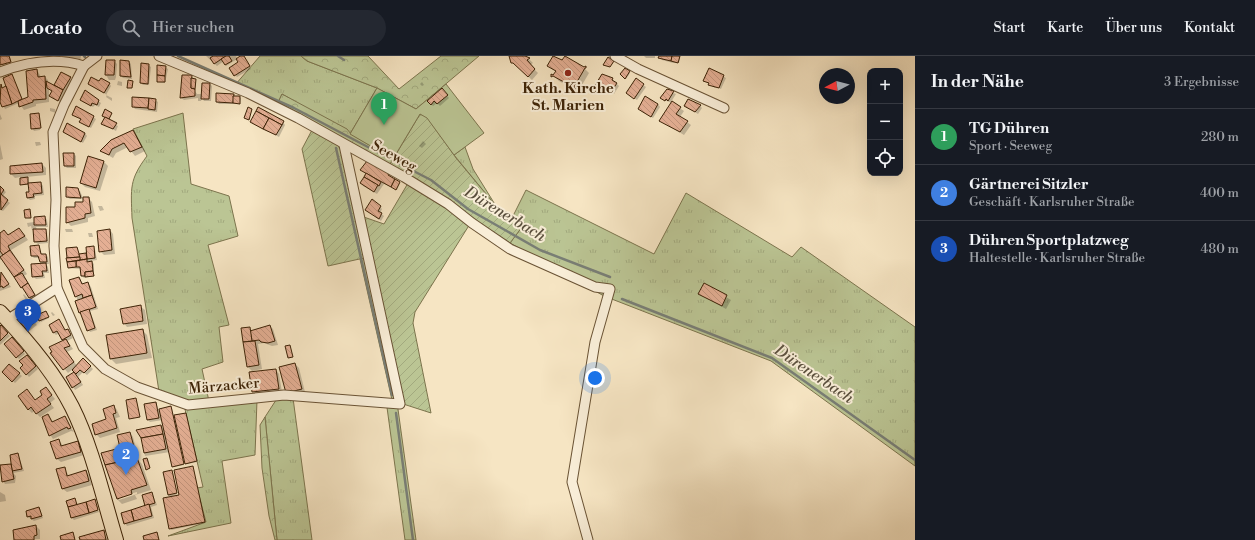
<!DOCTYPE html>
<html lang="de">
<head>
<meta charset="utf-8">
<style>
	:root { --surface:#171b24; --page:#242831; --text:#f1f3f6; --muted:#9ea1a6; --line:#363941; --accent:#ea580c }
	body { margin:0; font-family:"Libre Bodoni",serif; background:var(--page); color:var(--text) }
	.controls { position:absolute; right:12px; top:12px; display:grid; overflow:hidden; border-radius:8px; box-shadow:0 4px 16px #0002 }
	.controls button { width:36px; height:36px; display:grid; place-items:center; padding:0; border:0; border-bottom:1px solid var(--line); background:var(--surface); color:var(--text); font:20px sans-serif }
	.compass { position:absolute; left:819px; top:12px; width:36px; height:36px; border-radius:50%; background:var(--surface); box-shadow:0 4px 16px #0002; rotate:263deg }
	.you { position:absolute; left:595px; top:322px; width:14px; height:14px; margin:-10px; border:3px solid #fff; border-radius:50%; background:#1a73e8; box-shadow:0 0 0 6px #1a73e833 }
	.badge { display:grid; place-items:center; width:26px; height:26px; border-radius:50%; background:var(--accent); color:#fff; font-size:13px; font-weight:700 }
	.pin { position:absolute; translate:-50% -33px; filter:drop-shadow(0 1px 2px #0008) }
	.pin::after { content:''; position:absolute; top:21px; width:14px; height:12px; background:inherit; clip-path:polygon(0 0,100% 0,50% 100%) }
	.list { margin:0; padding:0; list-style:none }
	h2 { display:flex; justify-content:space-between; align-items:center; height:52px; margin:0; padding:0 16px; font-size:17px }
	h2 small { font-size:13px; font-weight:400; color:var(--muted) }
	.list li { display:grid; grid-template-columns:26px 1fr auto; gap:12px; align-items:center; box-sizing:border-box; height:56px; padding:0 16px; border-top:1px solid var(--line) }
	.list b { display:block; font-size:15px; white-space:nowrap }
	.list p { margin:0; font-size:13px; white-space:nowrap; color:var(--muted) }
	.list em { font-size:13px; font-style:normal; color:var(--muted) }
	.icon { flex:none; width:22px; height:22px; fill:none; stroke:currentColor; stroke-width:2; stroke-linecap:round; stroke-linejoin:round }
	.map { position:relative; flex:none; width:915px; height:484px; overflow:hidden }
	header { display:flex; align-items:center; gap:24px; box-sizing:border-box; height:56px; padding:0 20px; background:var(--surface); border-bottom:1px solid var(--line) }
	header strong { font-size:19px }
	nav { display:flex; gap:22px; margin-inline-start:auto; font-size:14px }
	.search { width:280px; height:36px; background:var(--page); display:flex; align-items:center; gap:10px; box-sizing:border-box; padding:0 14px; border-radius:22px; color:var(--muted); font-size:15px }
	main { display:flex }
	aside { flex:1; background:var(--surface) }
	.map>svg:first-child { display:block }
</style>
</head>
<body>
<header>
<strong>Locato</strong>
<div class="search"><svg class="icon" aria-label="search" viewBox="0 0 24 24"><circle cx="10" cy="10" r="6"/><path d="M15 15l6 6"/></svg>Hier suchen</div>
<nav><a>Start</a><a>Karte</a><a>Über uns</a><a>Kontakt</a></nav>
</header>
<main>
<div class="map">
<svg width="915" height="484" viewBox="0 0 915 484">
	<defs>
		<pattern id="grass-tufts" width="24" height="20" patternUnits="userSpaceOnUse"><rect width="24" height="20" fill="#bbc594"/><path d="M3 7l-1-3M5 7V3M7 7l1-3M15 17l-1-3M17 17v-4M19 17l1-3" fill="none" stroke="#a2a97e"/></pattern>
		<pattern id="forest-crowns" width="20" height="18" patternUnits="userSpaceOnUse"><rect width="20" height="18" fill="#bbc594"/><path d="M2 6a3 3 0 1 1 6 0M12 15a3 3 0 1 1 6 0" fill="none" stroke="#a2a97e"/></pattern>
		<pattern id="garden-furrows" width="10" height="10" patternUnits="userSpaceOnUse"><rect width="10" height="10" fill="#bbc594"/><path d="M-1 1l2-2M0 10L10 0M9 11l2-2" fill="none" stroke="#a2a97e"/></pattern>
		<pattern id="building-back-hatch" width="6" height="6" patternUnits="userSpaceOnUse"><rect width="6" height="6" fill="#e4af94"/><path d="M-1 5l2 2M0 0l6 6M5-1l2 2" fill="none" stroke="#c4967e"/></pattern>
	</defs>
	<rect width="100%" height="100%" fill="#f6e5c3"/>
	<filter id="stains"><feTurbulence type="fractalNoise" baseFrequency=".005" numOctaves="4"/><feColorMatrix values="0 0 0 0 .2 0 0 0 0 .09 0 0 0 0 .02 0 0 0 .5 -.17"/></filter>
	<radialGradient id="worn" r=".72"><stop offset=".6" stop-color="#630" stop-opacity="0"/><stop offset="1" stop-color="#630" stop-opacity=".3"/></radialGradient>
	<g fill="url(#grass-tufts)" stroke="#7c744d">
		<polygon points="260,0 301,0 307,5 377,32 350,78 282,38 275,53 235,29"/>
		<path d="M183 57 191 128 229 140 238 180 208 189 229 269 219 271 223 306 202 313 210 350 257 344 255 399 222 405 231 467 168 480 206 466 197 432 203 431 184 349 160 342 132 162C131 132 129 124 147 100L133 73Z"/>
		<polygon points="465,91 473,113 496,150 454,99"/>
		<polygon points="526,134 654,198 686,137 792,201 801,191 915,271 915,410 771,305 604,240 510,187 525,167 513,160"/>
		<polygon points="364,202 397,346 416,484 405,484 386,344 392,344 360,203"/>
		<polygon points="278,341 293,342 312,484 277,484 265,361"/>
	</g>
	<g fill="url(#forest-crowns)" stroke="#7c744d">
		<polygon points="301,0 368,0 399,33 441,0 479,0 416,53 377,32 307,5"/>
		<polygon points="282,38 347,73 351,78 393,103 389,110 275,53"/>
		<polygon points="265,361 277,484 275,484 269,460 262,412 260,369"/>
	</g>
	<polygon fill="url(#garden-furrows)" stroke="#7c744d" points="420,58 427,61 456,102 496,150 525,167 510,187 473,163 415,256 413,267 431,357 397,346 364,202 328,210 302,93 312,74 343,91 355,158 384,168 411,122 389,110"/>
	<polygon fill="#bbc594" stroke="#7c744d" points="446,28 484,77 454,99 427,62 420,58 393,103 350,78 377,32 416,53"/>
	<g fill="#0003" fill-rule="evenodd">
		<polygon points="0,0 10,0 12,8 3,11 0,5"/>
		<polygon points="62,0 81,0 80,5 62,1"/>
		<polygon points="206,0 236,0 238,3 243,0 251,13 237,21 235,19 240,7 237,3 226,10 224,5 217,10"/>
		<polygon points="510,0 526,0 533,7 530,9 538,17 532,24 512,6"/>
		<polygon points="644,0 655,0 655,2 646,2"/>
		<polygon points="660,0 675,0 680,2 679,7 673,7 662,4"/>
		<polygon points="114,5 117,8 116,21 115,24 109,24 106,19"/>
		<polygon points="562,5 584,12 589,17 578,36 559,25 554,20 556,16 548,10"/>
		<polygon points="129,6 131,8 132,23 123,22 121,20"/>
		<polygon points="148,9 151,11 149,29 143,29 141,27"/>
		<polygon points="165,11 168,13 165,27 158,26"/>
		<polygon points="625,13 630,17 626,23 621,18"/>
		<polygon points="709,13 726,22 721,33 716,31 715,32 704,24"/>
		<polygon points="37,14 41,21 45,21 48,24 48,28 54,31 61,17 72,24 60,46 50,40 53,36 49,33 49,46 36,48 36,50 24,54 19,47 5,53 0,43 0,29 3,33 7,31 12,19 23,44 29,41"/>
		<polygon points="603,19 612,23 619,30 614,38 608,34 605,38 595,30"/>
		<polygon points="191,20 196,25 196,32 193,29 191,30 197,38 202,38 203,28 210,28 212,30 211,45 204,45 202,42 201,45 198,45 198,42 184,44 181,42"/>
		<polygon points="118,25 122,26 122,30 117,29"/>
		<polygon points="422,26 424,29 422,30 420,28"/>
		<polygon points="100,27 109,27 111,30 106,39 112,42 112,45 106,41 107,39 89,28"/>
		<polygon points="643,29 646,31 637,44 629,39"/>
		<polygon points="442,33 449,42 440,50 437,47 433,50 428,45"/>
		<polygon points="667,34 676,38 671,46 684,55 680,61 691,69 684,79 661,65 672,47 664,44"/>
		<polygon points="85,36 101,47 99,51 95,49 93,51 83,46"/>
		<polygon points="233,39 241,42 240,48 219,48 217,46"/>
		<polygon points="133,42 155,44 158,46 157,56 135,53 133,50"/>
		<polygon points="658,48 660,51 653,62 641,55"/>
		<polygon points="700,50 702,52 698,58 688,52"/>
		<polygon points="50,52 55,53 56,57 50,55"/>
		<polygon points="76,52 96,63 91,72 83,68 81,66 82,64 73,58"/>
		<polygon points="111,57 109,65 118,70 116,75 103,68"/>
		<polygon points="0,58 2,63 0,64"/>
		<polygon points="39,58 40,74 34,75 32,72"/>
		<polygon points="283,66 285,69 279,81 254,68"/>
		<polygon points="133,75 145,95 135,100 128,91 116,97 113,102 101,95"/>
		<polygon points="64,76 85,77 87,80 83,87"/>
		<polygon points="423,85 426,88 422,92 419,90"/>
		<polygon points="35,86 40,86 41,89 36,90"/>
		<polygon points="0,88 3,103 0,104"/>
		<polygon points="74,98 76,100 76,112 67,112 65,110"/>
		<polygon points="89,101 104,106 108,110 100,135 85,131 81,127"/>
		<polygon points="367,106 389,118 392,122 400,127 397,134 384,128 377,138 363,130 361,127 366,118 361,114"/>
		<polygon points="42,108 46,112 46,119 26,121 28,123 29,128 22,129 21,121 15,122 11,118 11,111"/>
		<polygon points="41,127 43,130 44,139 35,140 35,143 30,144 28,142"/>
		<polygon points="0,131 6,136 2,141 10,147 3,155 0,154"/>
		<polygon points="67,133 80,135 83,142 88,142 92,146 95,160 88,162 88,166 71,170 67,166 76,152 84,147 84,143 70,143 67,141"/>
		<polygon points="98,150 102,150 104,154 100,155"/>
		<polygon points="380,151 382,153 380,157 384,160 381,165 366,154"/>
		<polygon points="45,161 47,164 48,171 36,171 37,174 45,174 47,176 48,187 38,188 35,186 34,174 32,174 31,170 28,171 27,167 34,166 35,168"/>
		<polygon points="65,173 72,173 73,176 66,176"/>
		<polygon points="110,174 113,178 115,198 104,199 100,195"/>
		<polygon points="4,175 9,180 23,177 28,184 11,194 27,218 24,220 37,241 32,244 2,202 0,204 0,178"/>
		<polygon points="88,177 92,177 93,181 89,181"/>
		<polygon points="38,190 42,199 46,199 48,201 49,208 46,208 48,211 49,217 44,217 45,222 36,223 33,220 43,209 39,202 34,202 32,200"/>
		<polygon points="93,191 95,193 97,204 91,205 94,208 94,220 84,222 82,220 81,213 68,212 67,203 76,192 80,199 86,199 88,200"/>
		<polygon points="1,217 11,231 0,235 0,218"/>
		<polygon points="79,222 84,229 88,227 91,231 98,253 90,255 97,274 90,276 70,225"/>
		<polygon points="704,228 731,244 726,253 699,238"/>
		<polygon points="24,238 28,243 26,244 23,239"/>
		<polygon points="141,251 145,254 147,268 127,271 124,267"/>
		<polygon points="52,256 55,259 53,260 51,257"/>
		<polygon points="47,257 49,262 41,266 38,260"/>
		<polygon points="28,259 37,269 28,276 19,266"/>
		<polygon points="59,264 66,275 68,274 73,282 67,285 73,293 67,296 77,310 83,303 93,313 87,319 83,316 78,321 83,329 75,334 67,321 75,316 73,313 68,317 52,298 64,285 59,277 56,279 54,277 50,269"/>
		<polygon points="270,270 273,273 278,289 272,290 264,287 258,288 262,313 252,315 248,311 242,273 249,272 252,276"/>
		<polygon points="1,271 10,280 0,289 0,272"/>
		<polygon points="142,274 147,279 152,302 116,308 111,303 107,280"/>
		<polygon points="14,284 25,298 19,303 17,301"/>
		<polygon points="29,302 38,313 29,321 21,312"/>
		<polygon points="295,308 299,312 305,336 290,340"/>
		<polygon points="9,309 22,320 15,327 3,316"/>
		<polygon points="276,314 279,318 282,336 257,340 253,336"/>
		<polygon points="46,332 55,343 50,347 54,352 40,361 34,355 32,357 28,353 27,335 35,345 44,339"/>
		<polygon points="156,347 159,354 172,352 184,409 174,411 170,396 145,400 142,382 161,370 165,374 163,364 150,366 148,364"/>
		<polygon points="114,350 117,354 120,361 116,362 120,376 100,382 96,378 108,364"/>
		<polygon points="48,359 54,367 64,361 74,376 71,375 53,383 45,371 47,370"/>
		<polygon points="186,359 197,406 187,408 186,407"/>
		<path d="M130 377 133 381 139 405 142 408 151 434 135 439 137 443 122 448 117 443 122 392ZM137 436V438L119 444V441Z"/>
		<polygon points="59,384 63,390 78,386 81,389 84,399 61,406 57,403"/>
		<polygon points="18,398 24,415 13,417 16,420 15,427 5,428 3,425 1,410 12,408"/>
		<polygon points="193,411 205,467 171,474 181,439"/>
		<polygon points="64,412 69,420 86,415 89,419 92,429 67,436 63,433"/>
		<polygon points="172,416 177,438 170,441 168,439"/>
		<polygon points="0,436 5,439 6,445 0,446"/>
		<polygon points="152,437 157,449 151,451 154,462 127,470 125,467 146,450"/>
		<polygon points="94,444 99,456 74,464 72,462 77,450"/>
		<polygon points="39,452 43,462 34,465 28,461"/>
		<polygon points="36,470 40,474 40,483 15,484"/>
		<polygon points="103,475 108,484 81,484"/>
	</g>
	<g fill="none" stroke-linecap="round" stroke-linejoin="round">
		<g stroke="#797e75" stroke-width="2.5">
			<polyline points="84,0 85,1"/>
			<polyline points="178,0 294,52 385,100"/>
			<polyline points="338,0 344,4"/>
			<polyline points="336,92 392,339"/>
			<polyline points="394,105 431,124 468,153 540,194 610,221"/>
			<polyline points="622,243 772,302 915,404"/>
			<polyline points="396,357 413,484"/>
		</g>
	</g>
	<g fill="url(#building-back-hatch)" stroke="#3c2206">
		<polygon points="0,0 9,0 11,6 0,9"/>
		<polygon points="213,0 226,0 214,8 210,2"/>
		<polygon points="226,0 229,0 232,5 225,9 221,3"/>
		<polygon points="240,0 244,0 250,10 234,20 229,12 238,6 236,3"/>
		<polygon points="509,0 525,0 530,2 527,4 535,13 528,21 513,7 511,7"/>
		<polygon points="553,0 562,4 565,0 584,11 586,10 586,12 585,12 574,31 575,33 572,33 573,31 553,20 551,21 551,18 553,19 556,15 547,10"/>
		<polygon points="659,0 672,0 671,5 658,2"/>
		<polygon points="672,0 680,0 678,7 671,5"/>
		<polygon points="608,1 614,5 610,11 603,9"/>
		<polygon points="106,4 115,4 114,19 105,19"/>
		<polygon points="120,4 129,5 131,21 120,20"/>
		<polygon points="141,7 149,8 148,28 140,27"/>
		<polygon points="157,9 166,10 165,20 157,19"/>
		<polygon points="625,12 630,15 625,23 620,18"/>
		<polygon points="709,12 724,19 719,32 708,29 709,27 703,25"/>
		<polygon points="37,13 38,21 45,20 46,43 33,44 33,46 19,51 18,45 28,41 26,15"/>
		<polygon points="61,16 71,21 63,34 54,29"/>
		<polygon points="12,18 22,43 12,48 3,22"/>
		<polygon points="602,18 613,22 612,24 617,27 611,36 605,32 602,36 594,31"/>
		<polygon points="157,19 165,20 165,26 157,26"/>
		<polygon points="182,19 192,19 191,32 195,33 195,40 180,42"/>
		<polygon points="91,21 99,25 101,22 110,27 104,37 88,28"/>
		<polygon points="191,22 196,23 195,33 191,32"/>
		<polygon points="636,22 644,28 634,43 626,37"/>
		<polygon points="128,24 133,25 132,32 127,32"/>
		<polygon points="46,25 63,34 58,45 49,40 52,35 47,32"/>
		<polygon points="202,27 210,27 209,43 201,43"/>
		<polygon points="1,28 2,32 6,30 12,48 2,51 0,46"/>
		<polygon points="442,32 448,39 437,48 434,45 431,49 427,45"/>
		<polygon points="667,33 674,35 668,45 666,43 665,45 660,42"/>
		<polygon points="85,34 99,44 97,49 92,47 91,50 80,44"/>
		<polygon points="216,37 234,38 233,47 216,46"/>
		<polygon points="233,40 240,40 240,48 233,47"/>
		<polygon points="645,40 658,48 651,61 638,53"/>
		<polygon points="132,41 149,42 148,52 132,51"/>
		<polygon points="149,42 156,43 155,54 148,53"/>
		<polygon points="688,43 701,49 695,56 684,50"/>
		<polygon points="672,45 681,51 676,58 688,65 680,76 659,65"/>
		<polygon points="76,50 94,60 89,71 79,66 81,63 72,59"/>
		<polygon points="248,51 252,53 249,64 244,62"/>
		<polygon points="258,51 284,65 282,69 256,55"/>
		<polygon points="105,53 112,57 109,63 102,60"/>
		<polygon points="256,55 269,62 263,73 250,66"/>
		<polygon points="39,57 41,72 31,73 30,58"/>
		<polygon points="105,61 117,67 113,73 101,68"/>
		<polygon points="269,62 282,69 276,79 263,73"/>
		<polygon points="67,67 85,77 81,86 63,76"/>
		<polygon points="133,74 142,91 130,96 124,87 112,93 109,99 100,95 111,84"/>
		<polygon points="63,97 74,97 74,110 64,110"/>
		<polygon points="88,100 104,105 96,132 80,127"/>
		<polygon points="367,105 389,117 388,119 395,123 391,131 360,114"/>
		<polygon points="42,107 43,116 10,118 10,110"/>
		<polygon points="366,117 381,126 379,130 364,121"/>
		<polygon points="28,121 28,128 20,129 20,122"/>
		<polygon points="364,121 378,129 374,136 360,127"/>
		<polygon points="395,123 400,126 396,134 391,131"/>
		<polygon points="41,126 42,137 33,138 34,141 27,142 26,136 29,136 28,127"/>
		<polygon points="0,130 4,134 1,138 8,144 1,154"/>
		<polygon points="66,131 78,132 81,142 66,141"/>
		<polygon points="83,141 89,141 91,157 85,158 85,162 66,167 66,151 75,151 75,146 83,146"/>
		<polygon points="372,143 381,150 378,155 382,157 379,163 365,154"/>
		<polygon points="30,153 31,162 25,162 24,154"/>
		<polygon points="45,160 46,169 34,169 34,161"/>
		<polygon points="19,172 25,180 8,190 10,194 3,199 0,195 0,177 4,174 8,179"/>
		<polygon points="33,173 46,173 47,185 34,186"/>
		<polygon points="110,173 112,194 99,196 97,175"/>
		<polygon points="39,189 41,198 46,198 47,206 40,206 38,200 31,200 30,190"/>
		<polygon points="94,190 95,202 87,203 86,191"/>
		<polygon points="77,191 80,201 67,202 66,192"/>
		<polygon points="10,194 24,214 14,221 0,201"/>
		<polygon points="86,197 87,203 80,204 79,198"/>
		<polygon points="80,201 80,204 67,206 66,202"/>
		<polygon points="87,203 87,206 92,205 93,215 85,216 85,220 81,220 80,211 76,211 76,205"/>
		<polygon points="76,205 76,211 68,212 67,206"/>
		<polygon points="46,207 47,215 42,215 43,220 32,221 31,208"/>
		<polygon points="93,215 94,220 85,221 85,216"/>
		<polygon points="1,216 9,228 3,232 2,230 0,231"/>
		<polygon points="22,217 28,227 21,232 14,221"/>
		<polygon points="79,221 82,228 88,226 92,239 83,242 82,238 75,241 69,224"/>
		<polygon points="28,227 35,239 29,242 22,231"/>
		<polygon points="704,227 727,239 722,250 698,238"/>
		<polygon points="92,239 96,251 79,257 75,245"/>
		<polygon points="141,249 143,265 123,268 120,253"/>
		<polygon points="89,253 95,272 87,275 80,256"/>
		<polygon points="46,255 49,261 39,265 37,259"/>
		<polygon points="28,257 35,266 25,274 18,266"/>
		<polygon points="59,263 65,274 68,273 71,279 62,284 57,275 53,277 49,269"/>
		<polygon points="1,269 8,277 0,285 0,270"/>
		<polygon points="270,269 275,285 268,287 261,286 259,284 252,285 250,275"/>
		<polygon points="250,271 252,285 243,286 241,272"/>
		<polygon points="143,273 147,297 110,303 106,279"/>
		<polygon points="12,281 24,295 16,302 4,288"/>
		<polygon points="66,283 70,290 64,292 74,306 63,314 50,297 52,296 49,291"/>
		<polygon points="255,285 259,309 247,311 243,286"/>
		<polygon points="290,289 293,301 288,302 285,290"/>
		<polygon points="27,299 36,310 26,319 20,312 23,309 19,305"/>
		<polygon points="83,302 91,310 84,317 80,314 76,318 72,314"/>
		<polygon points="295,307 302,333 286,337 279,311"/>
		<polygon points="9,308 20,317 12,326 2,316"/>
		<polygon points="276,313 279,333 252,336 249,316"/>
		<polygon points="74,316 81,326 72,332 66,321"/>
		<polygon points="46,331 52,339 47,343 51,348 36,358 31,351 28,354 18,340 27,333 35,344 42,339 40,335"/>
		<polygon points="136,342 140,361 129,363 126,344"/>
		<polygon points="156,346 159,362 147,364 144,348"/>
		<polygon points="114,349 116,357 113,358 117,372 95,379 92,368 106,363 103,353"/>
		<polygon points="171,350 184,408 172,411 159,353"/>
		<polygon points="186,357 197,405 185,408 174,359"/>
		<polygon points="48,358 52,366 65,360 71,372 68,373 67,371 49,380 42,361"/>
		<polygon points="161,369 163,378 141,382 136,374"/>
		<polygon points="130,376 137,402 105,409 101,397 120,392 117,379"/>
		<polygon points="163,378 166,393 144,397 141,382"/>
		<polygon points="59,383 61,390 78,385 81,396 56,403 50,386"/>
		<polygon points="18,397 22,413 12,415 10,399"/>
		<polygon points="137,402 147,429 131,434 132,438 117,443 105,409"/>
		<polygon points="147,402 150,412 146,414 143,403"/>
		<polygon points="11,408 14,423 2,426 0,409"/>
		<polygon points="193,410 205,466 169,473 163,442 179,439 174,414"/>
		<polygon points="65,411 67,420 86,414 89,425 62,433 56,413"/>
		<polygon points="172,414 177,437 168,439 163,416"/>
		<polygon points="152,436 155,447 145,450 142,439"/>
		<polygon points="75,442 77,449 68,451 66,445"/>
		<polygon points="95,443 98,454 89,457 86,446"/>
		<polygon points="86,446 89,457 71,462 68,451"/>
		<polygon points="149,448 152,460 134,465 131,454"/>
		<polygon points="39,451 42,460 31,463 31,460 27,461 26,455"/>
		<polygon points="131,454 134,465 124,468 121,457"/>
		<polygon points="36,469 37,479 34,480 34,484 14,484 13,474"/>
		<polygon points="104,474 106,484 80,484 79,481"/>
		<polygon points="73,476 75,484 61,484 60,480"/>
		<polygon points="157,476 159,484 144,484 143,480"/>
	</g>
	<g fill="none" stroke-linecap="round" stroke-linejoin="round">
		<defs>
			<g id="minor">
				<polyline points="97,0 84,10 64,49 53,76 56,144 54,190 57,232 83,291 105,313 137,331 188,349 284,339 400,348 344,89"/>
				<polyline points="159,0 248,37 298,62 404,121 448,148 472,167 510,193 595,231 610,233 595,286 572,426 588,484"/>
				<polyline points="615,0 638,13 724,52"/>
				<path d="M0 16C27 6 56 1 84 10"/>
				<polyline points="7,264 57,232"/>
			</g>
			<path id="primary" d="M0 256C27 284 54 316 72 351 92 391 103 441 116 484"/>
		</defs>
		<use href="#minor" stroke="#6a5335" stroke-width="11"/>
		<use href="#primary" stroke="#3c2206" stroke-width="16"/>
		<use href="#minor" stroke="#f9eed8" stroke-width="9"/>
		<use href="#primary" stroke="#f6e5c3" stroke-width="14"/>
	</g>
	<circle fill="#8f2418" stroke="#f9eed8" stroke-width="1.5" cx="568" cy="17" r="4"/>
	<g text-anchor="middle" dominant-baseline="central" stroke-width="4" stroke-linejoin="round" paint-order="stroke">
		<g font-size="15" font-weight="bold" fill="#3c2206" stroke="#f9eed8">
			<text x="568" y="32">Kath. Kirche<tspan x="568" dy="17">St. Marien</tspan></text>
		</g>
		<g font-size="15" fill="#3c2206" stroke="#f9eed8">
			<text transform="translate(394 100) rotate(29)">Seeweg</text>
			<text transform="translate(224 330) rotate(-5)">Märzacker</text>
		</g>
		<g font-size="16" font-style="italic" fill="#5b503e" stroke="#f9eed8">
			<text transform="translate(505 158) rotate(31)">Dürenerbach</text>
			<text transform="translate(814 318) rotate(34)">Dürenerbach</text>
		</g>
	</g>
	<rect width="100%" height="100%" filter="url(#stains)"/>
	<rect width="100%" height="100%" fill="url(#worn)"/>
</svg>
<div class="controls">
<button>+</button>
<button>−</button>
<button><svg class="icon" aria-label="locate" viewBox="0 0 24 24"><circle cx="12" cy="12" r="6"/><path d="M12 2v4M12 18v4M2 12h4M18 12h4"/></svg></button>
</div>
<svg class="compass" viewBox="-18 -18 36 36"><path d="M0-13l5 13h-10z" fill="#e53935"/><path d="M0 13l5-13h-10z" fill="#9ea1a6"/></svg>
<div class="you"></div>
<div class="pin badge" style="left:384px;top:69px;background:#2e9e5b">1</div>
<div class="pin badge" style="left:126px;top:419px;background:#3f7fe0">2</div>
<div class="pin badge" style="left:28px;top:276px;background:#1a4fb4">3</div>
</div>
<aside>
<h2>In der Nähe<small>3 Ergebnisse</small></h2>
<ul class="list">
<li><span class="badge" style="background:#2e9e5b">1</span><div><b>TG Dühren</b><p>Sport · Seeweg</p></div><em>280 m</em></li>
<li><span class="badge" style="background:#3f7fe0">2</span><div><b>Gärtnerei Sitzler</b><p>Geschäft · Karlsruher Straße</p></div><em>400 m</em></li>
<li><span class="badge" style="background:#1a4fb4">3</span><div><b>Dühren Sportplatzweg</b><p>Haltestelle · Karlsruher Straße</p></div><em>480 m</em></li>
</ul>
</aside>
</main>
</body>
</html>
